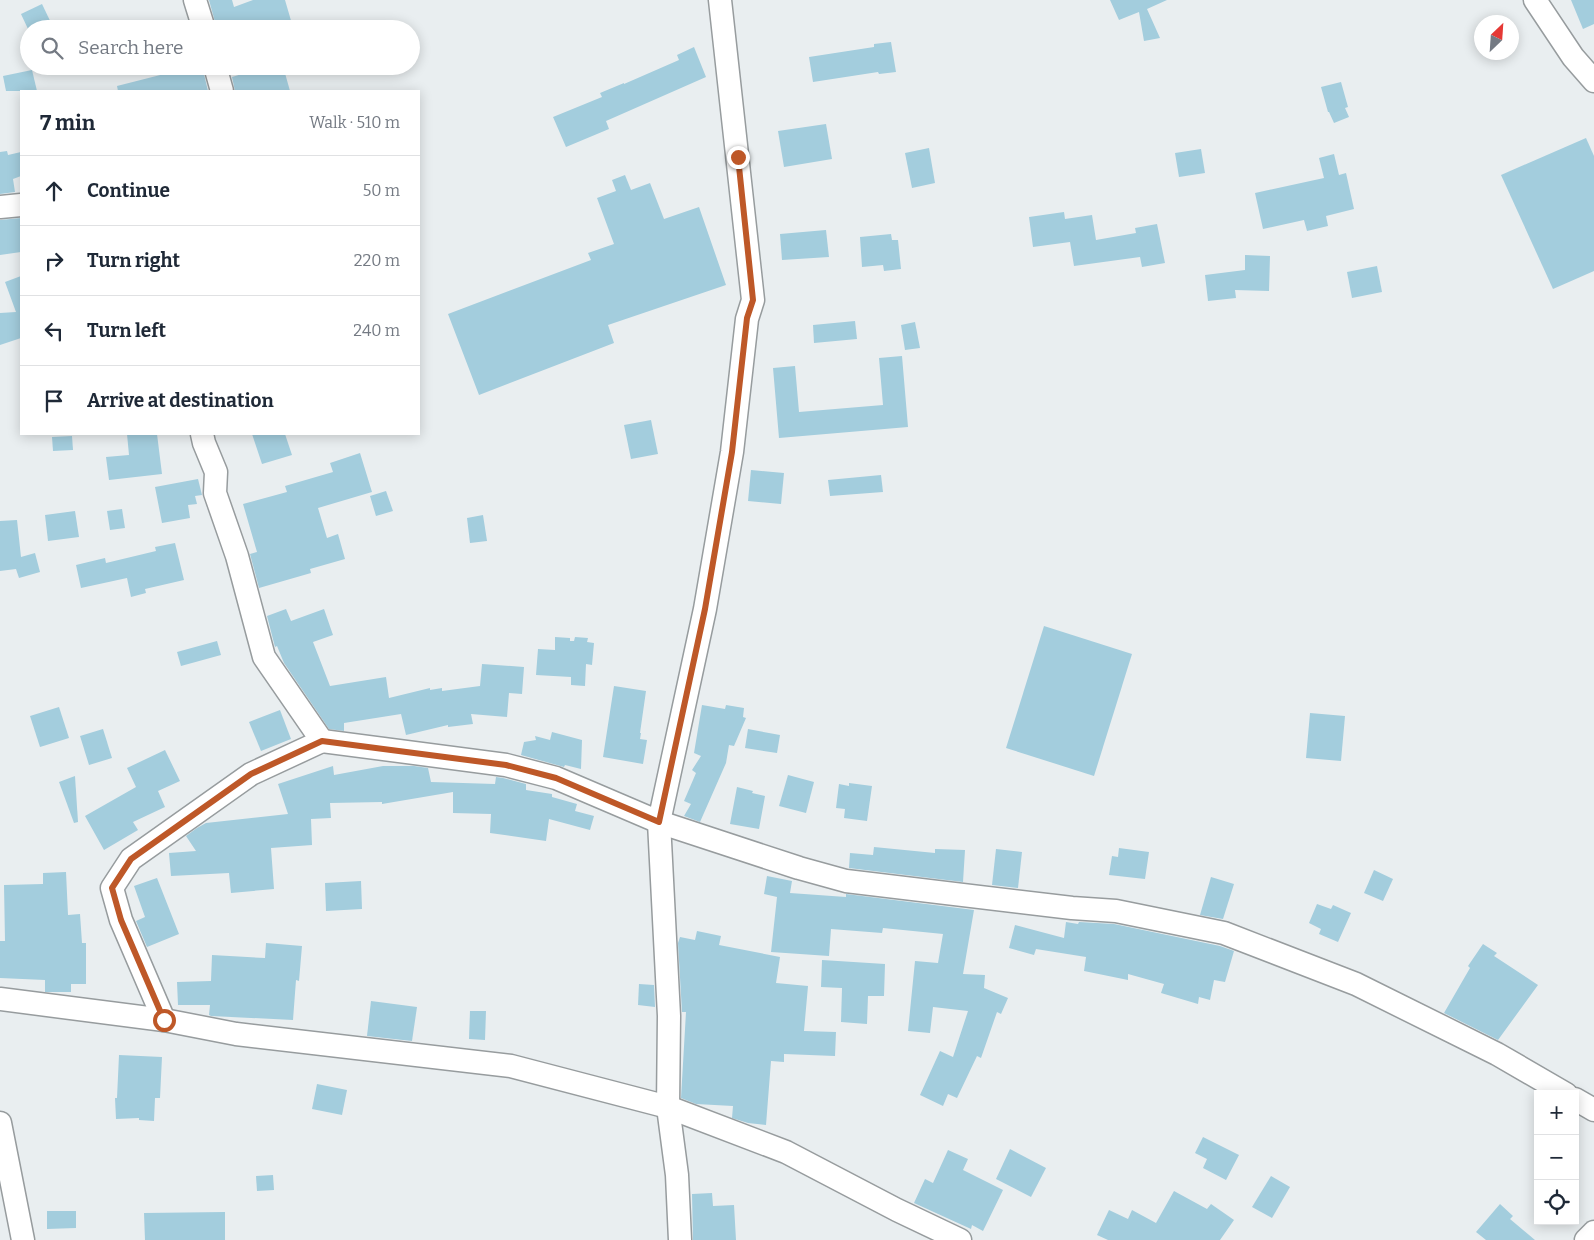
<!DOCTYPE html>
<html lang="en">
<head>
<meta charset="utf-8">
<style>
	:root { --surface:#fff; --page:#f2f2f3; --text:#1f2937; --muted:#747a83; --line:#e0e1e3 }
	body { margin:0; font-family:Bitter,serif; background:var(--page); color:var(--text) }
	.controls { position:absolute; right:15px; bottom:15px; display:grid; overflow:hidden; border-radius:0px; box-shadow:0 2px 12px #0003 }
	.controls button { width:45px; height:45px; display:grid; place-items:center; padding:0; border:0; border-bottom:1px solid var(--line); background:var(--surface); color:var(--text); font:25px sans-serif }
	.compass { position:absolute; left:1474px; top:15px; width:45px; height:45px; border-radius:50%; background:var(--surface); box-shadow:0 2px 12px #0003; rotate:25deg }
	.stop { position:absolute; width:15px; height:15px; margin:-11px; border:4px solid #be5828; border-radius:50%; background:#fff }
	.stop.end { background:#be5828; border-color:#fff; box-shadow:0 1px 5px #0008 }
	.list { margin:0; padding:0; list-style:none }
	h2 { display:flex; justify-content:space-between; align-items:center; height:65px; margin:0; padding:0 20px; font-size:21px }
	h2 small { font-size:16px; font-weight:400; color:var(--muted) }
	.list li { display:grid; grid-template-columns:32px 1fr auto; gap:15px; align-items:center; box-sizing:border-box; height:70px; padding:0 20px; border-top:1px solid var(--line) }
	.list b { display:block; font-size:19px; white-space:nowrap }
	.list em { font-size:16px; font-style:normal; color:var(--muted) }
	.icon { flex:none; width:28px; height:28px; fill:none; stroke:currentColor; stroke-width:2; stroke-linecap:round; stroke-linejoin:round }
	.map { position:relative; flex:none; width:1594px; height:1240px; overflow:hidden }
	.search { position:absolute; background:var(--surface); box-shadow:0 2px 12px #0003; left:20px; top:20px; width:400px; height:55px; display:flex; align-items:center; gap:12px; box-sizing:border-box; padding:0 18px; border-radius:28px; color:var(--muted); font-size:19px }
	.panel { position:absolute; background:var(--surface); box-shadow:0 2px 12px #0003; left:20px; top:90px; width:400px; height:345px; border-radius:0px }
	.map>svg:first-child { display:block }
</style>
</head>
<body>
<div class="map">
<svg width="1594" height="1240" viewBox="0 0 1594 1240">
	<rect width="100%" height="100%" fill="#e9eef0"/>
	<g fill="#a3cddd">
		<polygon points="209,0 232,0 234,7 253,0 285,0 292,24 274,29 217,29"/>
		<polygon points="1110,0 1167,0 1147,9 1160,38 1144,41 1139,12 1119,20"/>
		<polygon points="1571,0 1594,0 1594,24 1583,29"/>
		<polygon points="42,4 54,29 28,29 21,14"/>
		<polygon points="891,42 896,72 879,74 878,72 813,82 809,57 874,47 874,44"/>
		<polygon points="694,47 706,77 606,121 609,129 566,147 553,117 602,97 600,93 624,83 624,84 679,60 677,55"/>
		<polygon points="187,66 202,66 208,91 118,91 117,86 176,71 175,70"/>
		<polygon points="268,66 283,66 290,91 235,91 232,77"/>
		<polygon points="32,70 37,91 6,91 3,76"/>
		<polygon points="1341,82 1348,107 1345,108 1349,117 1334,123 1329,112 1328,112 1321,87"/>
		<polygon points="826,124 832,159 784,167 778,131"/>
		<polygon points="1586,138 1594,156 1594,271 1553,289 1501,175"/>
		<polygon points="929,148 935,183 912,188 905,153"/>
		<polygon points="1201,149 1205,173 1179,177 1175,153"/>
		<polygon points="7,151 8,155 21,152 21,176 13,179 15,192 0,194 0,152"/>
		<polygon points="1334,154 1339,175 1346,173 1354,209 1326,216 1328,226 1307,231 1304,220 1263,229 1255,193 1324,178 1319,158"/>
		<polygon points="625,175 631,190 650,183 664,219 699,207 726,285 608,325 614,343 479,395 448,314 591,260 588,253 614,244 597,198 616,191 612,180"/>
		<polygon points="1064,212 1065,219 1092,215 1096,240 1136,233 1135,228 1157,224 1165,263 1142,267 1140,257 1074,266 1070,242 1033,247 1029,217"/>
		<polygon points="21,218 21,252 0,255 0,220"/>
		<polygon points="826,230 829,257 782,260 780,234"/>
		<polygon points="891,234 892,240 898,240 901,269 884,271 883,265 862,267 860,237"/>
		<polygon points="1245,255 1270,256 1269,291 1235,290 1236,298 1208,301 1205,275 1245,270"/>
		<polygon points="1377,266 1382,292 1352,298 1347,272"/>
		<polygon points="21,276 21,338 0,345 0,313 16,312 5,282"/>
		<polygon points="855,321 857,339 814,343 813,325"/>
		<polygon points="915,322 920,348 905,350 901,325"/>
		<polygon points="902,356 908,427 779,438 773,368 795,366 799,412 883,405 879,358"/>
		<polygon points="651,420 658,454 631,459 624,425"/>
		<polygon points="127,434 157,434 162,474 109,480 106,457 129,455"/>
		<polygon points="252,434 285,434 292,455 262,464"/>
		<polygon points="72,436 73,450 53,451 52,437"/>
		<polygon points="360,453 372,492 318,508 327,538 338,534 345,559 310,569 311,573 259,588 250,554 257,552 243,504 287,492 285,486 333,472 330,463"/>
		<polygon points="751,470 784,473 781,504 748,501"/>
		<polygon points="881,475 883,492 830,496 828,480"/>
		<polygon points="198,479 202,495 195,496 197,504 188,505 190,518 162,523 155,487"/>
		<polygon points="386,491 393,511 376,516 370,496"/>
		<polygon points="122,509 125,528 110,530 107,511"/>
		<polygon points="75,511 79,537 48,541 45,515"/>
		<polygon points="483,515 487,541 470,543 467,518"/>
		<polygon points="17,520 21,557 35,553 40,572 19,578 16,569 0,571 0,521"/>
		<polygon points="175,543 184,580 145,589 146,593 131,597 127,578 81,588 76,565 105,558 106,563 156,551 155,547"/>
		<polygon points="286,609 291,621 324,609 333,635 313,642 330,686 386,677 389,698 430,688 430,690 442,688 442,691 480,686 482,664 524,667 522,694 509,693 507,717 471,714 473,724 448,727 448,725 406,735 401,714 344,723 344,731 329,729 284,663 277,646 275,647 267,616"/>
		<polygon points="1044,626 1132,654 1094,776 1006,748"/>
		<polygon points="555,637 570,638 570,641 574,641 575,637 588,638 587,642 594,643 592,665 586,664 585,686 571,685 571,677 536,675 538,649 555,650"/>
		<polygon points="217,641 221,655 181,666 177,652"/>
		<polygon points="614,686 646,691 640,733 641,733 640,739 647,740 643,764 603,757"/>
		<polygon points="702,705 725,709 726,705 744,708 743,717 746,718 734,746 729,745 726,763 700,822 684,816 691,804 684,801 696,773 692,770 701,756 694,753"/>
		<polygon points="59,707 69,738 40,747 30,716"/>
		<polygon points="280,710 291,739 261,751 249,722"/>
		<polygon points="1310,713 1345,716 1341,761 1306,758"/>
		<polygon points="103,729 112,758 89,765 80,736"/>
		<polygon points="748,729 780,735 777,753 745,748"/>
		<polygon points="552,732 582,740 581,769 565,765 564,767 521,755 524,742 536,740 535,736 550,740"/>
		<polygon points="165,750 180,781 158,791 165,807 133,822 138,830 104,850 85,816 136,787 127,768"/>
		<polygon points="333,766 334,775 383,766 414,766 428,768 431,782 495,784 496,777 503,778 526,784 526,790 552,794 552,797 577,804 575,811 594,816 590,830 549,819 546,841 490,833 491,814 453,813 453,792 382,804 382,802 330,803 331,818 311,819 312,845 271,848 274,889 231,893 229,873 171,876 169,853 196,851 186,836 197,828 206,823 288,814 278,784"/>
		<polygon points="788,775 814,782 806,813 779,806"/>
		<polygon points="75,776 78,822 74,823 59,782"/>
		<polygon points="849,783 872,786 867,821 844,818 845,809 836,808 839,784 849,786"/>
		<polygon points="737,787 753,791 752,793 765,796 759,829 730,824"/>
		<polygon points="874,847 935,853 935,849 965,850 963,882 849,868 850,853 873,855"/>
		<polygon points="1119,848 1149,852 1145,879 1109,875 1112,856 1118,857"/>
		<polygon points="996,849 1022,852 1018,888 992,885"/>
		<polygon points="1374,870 1393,879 1383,901 1364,893"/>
		<polygon points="66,872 68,915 80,914 82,943 86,943 86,984 71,984 71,992 45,992 45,980 0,978 0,941 5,941 4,885 43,884 43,873"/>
		<polygon points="767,876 792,881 790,893 846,897 846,894 974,910 963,974 985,975 984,988 1008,998 1001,1014 997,1012 981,1058 977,1056 957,1098 948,1094 943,1106 920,1095 940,1051 953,1057 968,1011 933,1007 930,1033 908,1031 915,961 938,963 943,934 883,928 882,933 831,929 829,956 771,952 777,897 764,894"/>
		<polygon points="1211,877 1234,884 1223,919 1200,915"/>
		<polygon points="157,878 179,934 147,947 136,921 145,917 134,886"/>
		<polygon points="361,881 362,909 326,911 325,883"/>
		<polygon points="1317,904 1331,909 1333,905 1351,913 1338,942 1319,934 1321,929 1309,923"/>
		<polygon points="1066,922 1078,924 1079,922 1114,924 1220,946 1234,951 1225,982 1214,980 1210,1000 1199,997 1198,1004 1161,993 1164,984 1128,974 1128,980 1084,971 1086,957 1036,949 1034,955 1009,948 1015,925 1064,938"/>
		<polygon points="697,931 721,936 719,945 780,957 776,983 808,986 804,1031 836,1032 835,1056 784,1054 784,1062 771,1061 766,1125 748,1123 732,1118 733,1106 696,1104 681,1098 686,1012 682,1012 678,943 680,937 695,940"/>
		<polygon points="266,943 302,946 299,981 296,980 293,1020 211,1016 209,1015 210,1005 178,1005 177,982 211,981 212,955 265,958"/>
		<polygon points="1483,944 1497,953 1494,956 1538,985 1498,1040 1444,1013 1470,968 1468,966"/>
		<polygon points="822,960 885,964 884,996 868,996 867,1024 841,1022 842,988 821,987"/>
		<polygon points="639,984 654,985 655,1007 638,1005"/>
		<polygon points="371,1001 417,1007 412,1041 367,1036"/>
		<polygon points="470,1011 486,1011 485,1040 469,1039"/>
		<polygon points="119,1055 162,1057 160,1098 155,1098 154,1121 139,1120 139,1118 116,1119 115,1098 117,1098"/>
		<polygon points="317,1084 347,1090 342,1115 312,1109"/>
		<polygon points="1203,1137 1239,1155 1226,1180 1203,1168 1207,1159 1195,1153"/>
		<polygon points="1010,1149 1046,1168 1031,1197 996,1179"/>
		<polygon points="948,1150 968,1159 963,1170 1003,1190 983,1231 972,1225 971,1229 914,1203 925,1179 933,1183"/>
		<polygon points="273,1175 274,1190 257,1191 256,1176"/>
		<polygon points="1271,1176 1290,1187 1272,1218 1252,1207"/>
		<polygon points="1174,1191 1207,1209 1211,1204 1234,1220 1220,1240 1108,1240 1097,1235 1109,1210 1128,1219 1132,1210 1156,1223"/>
		<polygon points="712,1193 713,1206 734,1205 736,1240 693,1240 692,1194"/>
		<polygon points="1500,1204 1513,1216 1510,1219 1535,1240 1486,1240 1476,1232"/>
		<polygon points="47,1211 76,1211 76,1228 47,1229"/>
		<polygon points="225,1212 225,1240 145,1240 144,1213"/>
	</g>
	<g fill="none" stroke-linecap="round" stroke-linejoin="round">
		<defs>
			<g id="street">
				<polyline points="195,0 204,29"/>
				<polyline points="1535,0 1573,57 1594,81"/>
				<polyline points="215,66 222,91"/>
				<polyline points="0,207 21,205"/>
				<polyline points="322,741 506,765 556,778 659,822 799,868 846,881 1072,908 1116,911 1224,933 1356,984 1497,1054 1566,1094"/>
				<polyline points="0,999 164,1020 236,1034 511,1066 668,1107 786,1152 897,1210 960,1240"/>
				<polyline points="164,1020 121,920 112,888 131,859 251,774 322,741 264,657 237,556 215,493 216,472 204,443 202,434"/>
				<polyline points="1575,1099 1594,1110"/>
				<polyline points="0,1123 23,1240"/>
				<polyline points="680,1240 677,1175 668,1107 669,1016 659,822 705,609 732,452 747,319 753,300 720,0"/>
				<polyline points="1586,1240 1594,1232"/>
			</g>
		</defs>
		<use href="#street" stroke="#979c9e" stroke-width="25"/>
		<use href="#street" stroke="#fff" stroke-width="22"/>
	</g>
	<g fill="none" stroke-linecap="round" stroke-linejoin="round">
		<polyline stroke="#be5828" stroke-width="6" points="164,1020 121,920 112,888 131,859 251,774 322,741 506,765 556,778 659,822 705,609 732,452 747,318 753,300 738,157"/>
	</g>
</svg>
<div class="controls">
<button>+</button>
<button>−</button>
<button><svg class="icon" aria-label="locate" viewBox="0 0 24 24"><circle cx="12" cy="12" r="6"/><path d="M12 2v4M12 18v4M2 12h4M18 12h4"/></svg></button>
</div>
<svg class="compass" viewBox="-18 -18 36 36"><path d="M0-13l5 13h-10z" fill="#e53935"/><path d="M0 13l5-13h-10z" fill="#747a83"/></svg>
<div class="stop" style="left:164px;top:1020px"></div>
<div class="stop end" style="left:738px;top:157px"></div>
<div class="search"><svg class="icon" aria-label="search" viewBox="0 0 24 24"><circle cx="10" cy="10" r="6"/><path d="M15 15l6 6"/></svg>Search here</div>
<section class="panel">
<h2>7 min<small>Walk · 510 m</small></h2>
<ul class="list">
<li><svg class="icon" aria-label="ahead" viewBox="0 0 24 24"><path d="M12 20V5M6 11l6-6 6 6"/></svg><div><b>Continue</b></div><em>50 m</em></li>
<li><svg class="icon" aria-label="right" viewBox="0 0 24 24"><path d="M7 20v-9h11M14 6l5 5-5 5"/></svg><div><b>Turn right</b></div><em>220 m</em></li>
<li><svg class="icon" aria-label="left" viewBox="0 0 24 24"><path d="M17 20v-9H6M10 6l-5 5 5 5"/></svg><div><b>Turn left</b></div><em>240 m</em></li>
<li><svg class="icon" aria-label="arrive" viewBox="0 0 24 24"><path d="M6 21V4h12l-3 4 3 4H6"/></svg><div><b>Arrive at destination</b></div></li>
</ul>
</section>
</div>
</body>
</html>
